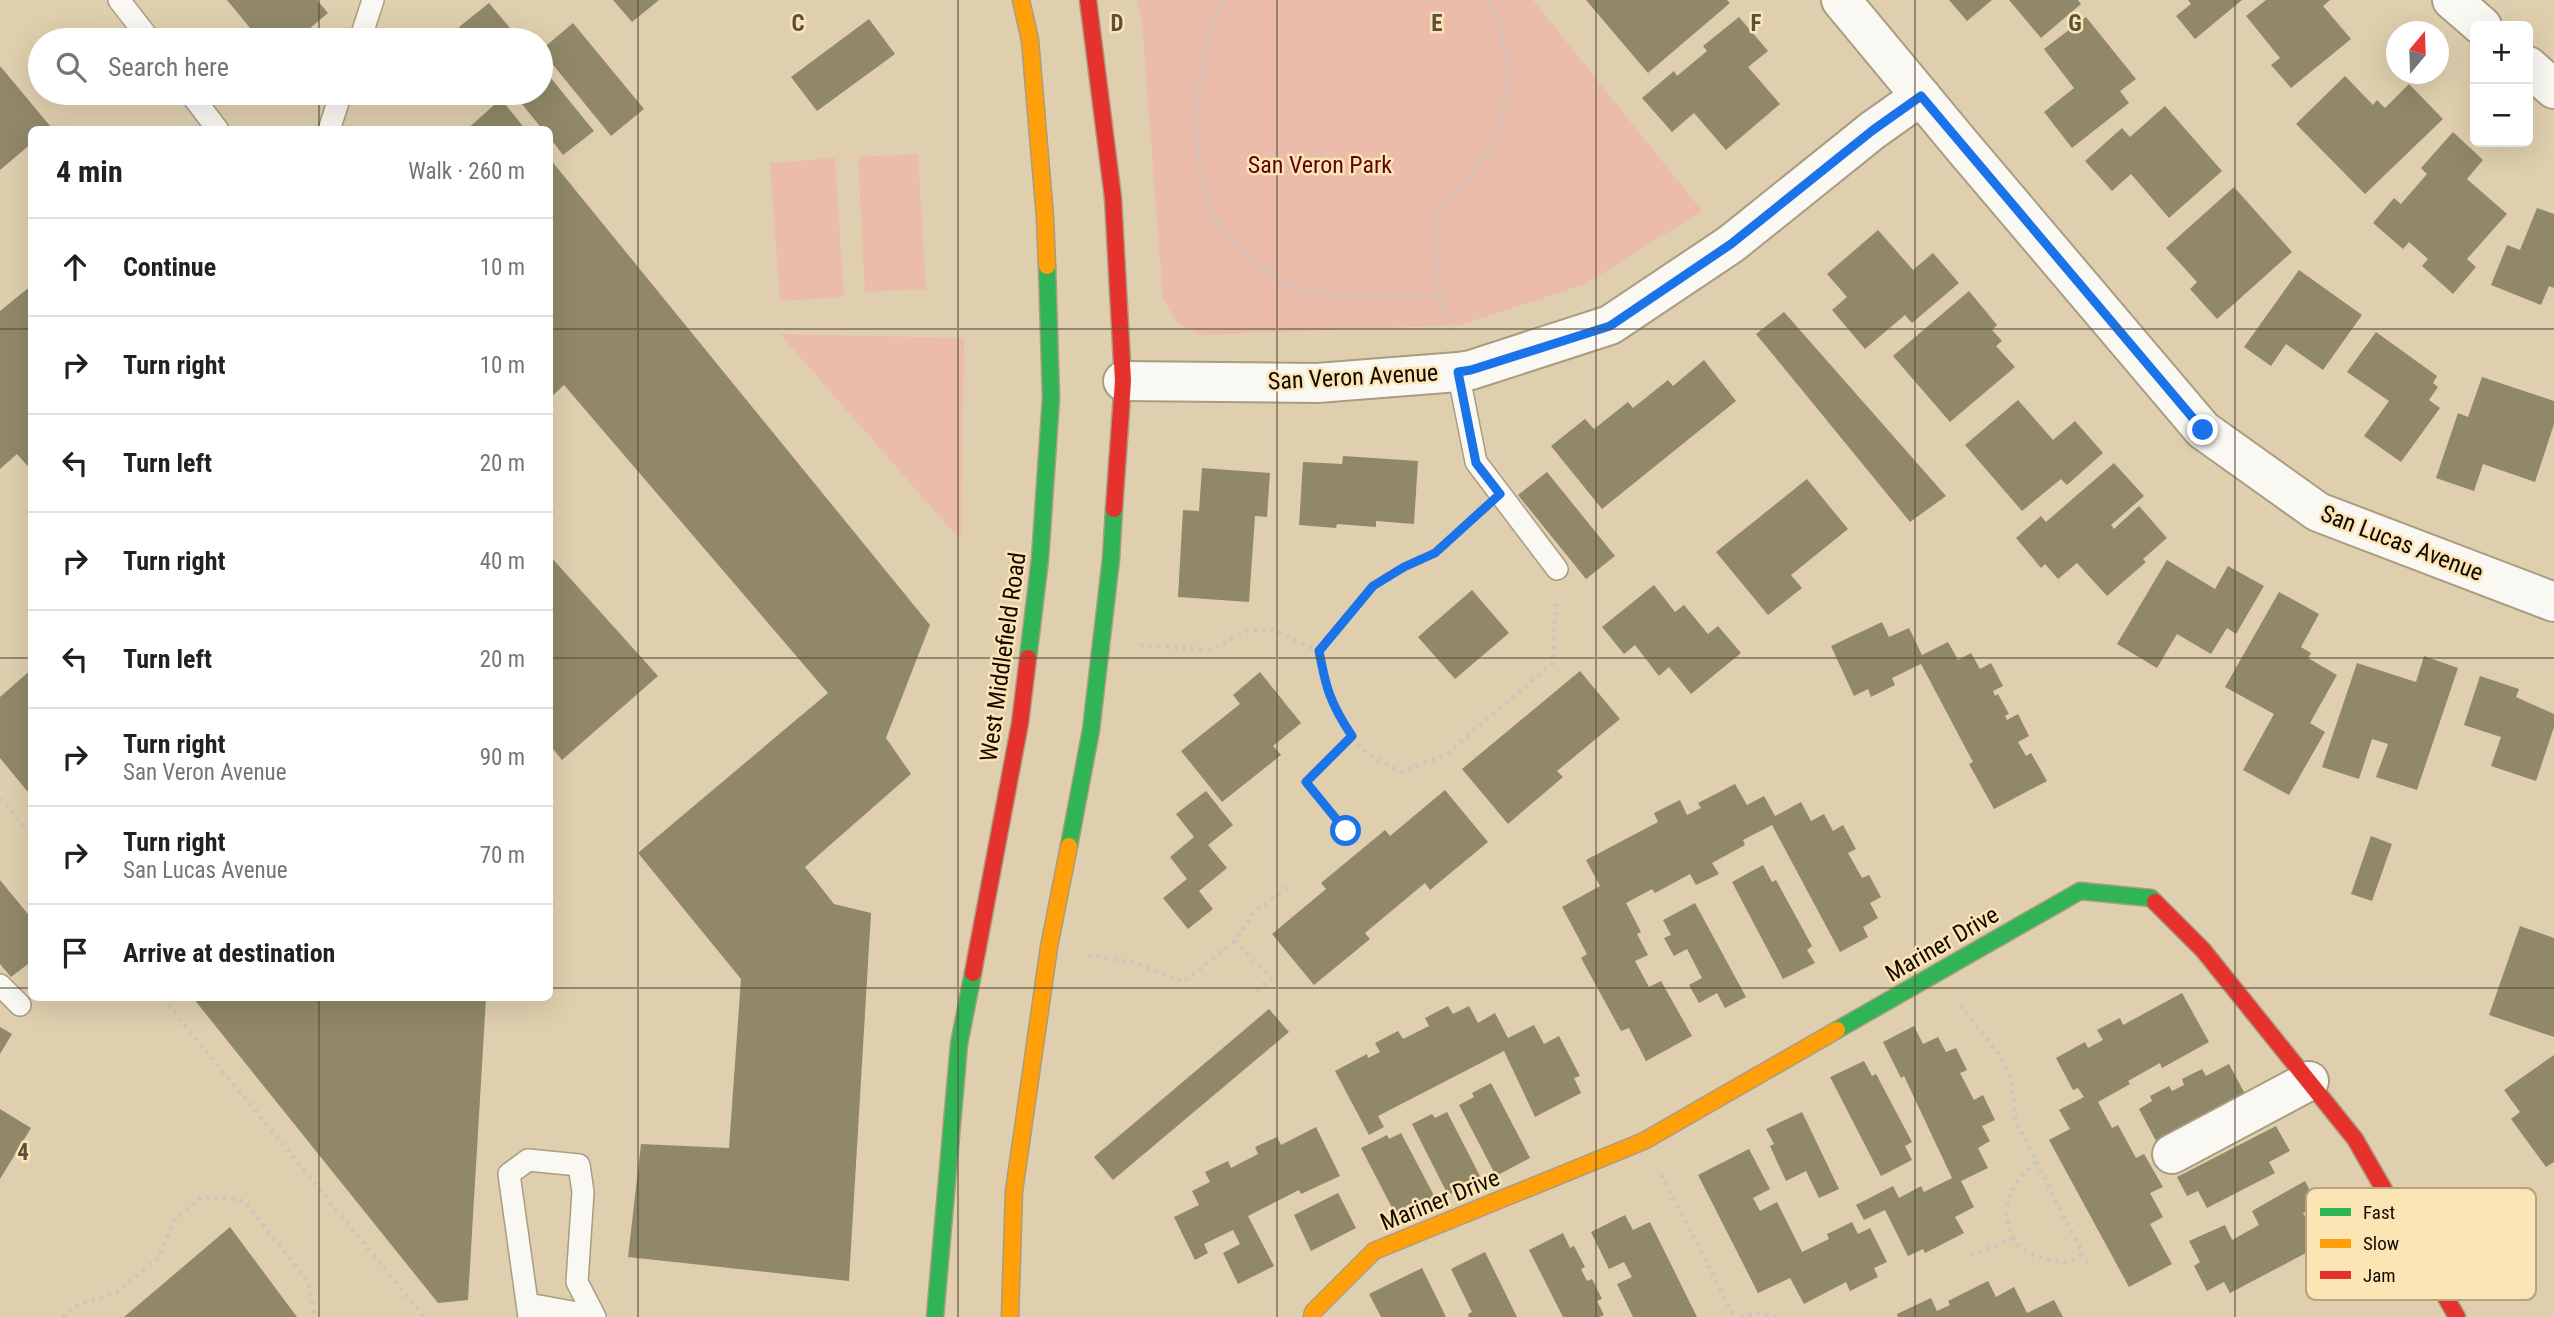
<!DOCTYPE html>
<html lang="en">
<head>
<meta charset="utf-8">
<style>
	:root { --surface:#fff; --page:#f6f6f6; --text:#202124; --muted:#757577; --line:#e0e0e0 }
	body { margin:0; font-family:"Roboto Condensed",sans-serif; background:var(--page); color:var(--text) }
	.controls { position:absolute; right:21px; top:21px; display:grid; overflow:hidden; border-radius:10px; box-shadow:0 7px 28px #0002 }
	.controls button { width:63px; height:63px; display:grid; place-items:center; padding:0; border:0; border-bottom:2px solid var(--line); background:var(--surface); color:var(--text); font:35px sans-serif }
	.compass { position:absolute; left:2386px; top:21px; width:63px; height:63px; border-radius:50%; background:var(--surface); box-shadow:0 7px 28px #0002; rotate:19deg }
	.stop { position:absolute; width:21px; height:21px; margin:-16px; border:5px solid #1a73e8; border-radius:50%; background:#fff }
	.stop.end { background:#1a73e8; border-color:#fff; box-shadow:0 2px 7px #0008 }
	.list { margin:0; padding:0; list-style:none }
	h2 { display:flex; justify-content:space-between; align-items:center; height:91px; margin:0; padding:0 28px; font-size:30px }
	h2 small { font-size:23px; font-weight:400; color:var(--muted) }
	.list li { display:grid; grid-template-columns:46px 1fr auto; gap:21px; align-items:center; box-sizing:border-box; height:98px; padding:0 28px; border-top:2px solid var(--line) }
	.list b { display:block; font-size:26px; white-space:nowrap }
	.list p { margin:0; font-size:23px; white-space:nowrap; color:var(--muted) }
	.list em { font-size:23px; font-style:normal; color:var(--muted) }
	.icon { flex:none; width:38px; height:38px; fill:none; stroke:currentColor; stroke-width:2; stroke-linecap:round; stroke-linejoin:round }
	.map { position:relative; flex:none; width:2554px; height:1317px; overflow:hidden }
	.search { position:absolute; background:var(--surface); box-shadow:0 7px 28px #0002; left:28px; top:28px; width:525px; height:77px; display:flex; align-items:center; gap:18px; box-sizing:border-box; padding:0 24px; border-radius:38px; color:var(--muted); font-size:26px }
	.panel { position:absolute; background:var(--surface); box-shadow:0 7px 28px #0002; left:28px; top:126px; width:525px; height:875px; border-radius:10px }
	.map>svg:first-child { display:block }
</style>
</head>
<body>
<div class="map">
<svg width="2554" height="1317" viewBox="0 0 2554 1317">
	<rect width="100%" height="100%" fill="#dfcfae"/>
	<g fill="#ebbcaa">
		<polygon points="1137,0 1533,0 1702,211 1585,284 1461,325 1199,335 1178,324 1163,299 1142,24"/>
		<polygon points="918,154 926,289 865,292 858,157"/>
		<polygon points="835,158 844,297 780,301 770,163"/>
		<polygon points="780,334 964,338 961,541"/>
	</g>
	<g fill="#908868">
		<polygon points="227,0 317,0 328,13 296,40 260,40"/>
		<polygon points="613,0 659,0 632,22"/>
		<polygon points="1586,0 1727,0 1730,3 1648,73"/>
		<polygon points="1949,0 1992,0 1967,21"/>
		<polygon points="2009,0 2078,0 2081,4 2041,38"/>
		<polygon points="2188,0 2242,0 2195,39 2176,16 2191,4"/>
		<polygon points="2266,0 2330,0 2323,6 2351,39 2291,88 2271,65 2280,58 2246,16"/>
		<polygon points="489,3 520,40 470,40 459,27"/>
		<polygon points="1739,17 1768,51 1748,67 1780,104 1726,150 1694,113 1672,132 1642,98 1674,71 1677,76 1707,51 1703,46"/>
		<polygon points="2086,17 2136,79 2120,91 2129,103 2072,148 2044,112 2074,88 2044,49"/>
		<polygon points="869,19 895,54 817,111 791,77"/>
		<polygon points="573,23 644,109 611,136 541,50"/>
		<polygon points="0,66 51,127 48,130 32,130 32,143 0,170"/>
		<polygon points="541,66 594,131 563,155 550,138 550,130 543,130 513,93 541,93"/>
		<polygon points="2345,76 2373,105 2377,100 2385,108 2409,84 2443,119 2365,194 2296,124"/>
		<polygon points="501,99 526,130 466,130"/>
		<polygon points="2165,106 2222,171 2169,218 2131,174 2112,191 2085,161 2122,128 2130,137"/>
		<polygon points="2453,132 2483,160 2467,179 2507,214 2467,259 2476,267 2453,294 2422,266 2428,259 2409,242 2403,249 2373,223 2394,198 2401,204 2427,174 2421,168"/>
		<polygon points="550,159 930,625 886,738 911,774 805,867 834,904 871,913 849,1281 628,1257 641,1144 729,1148 741,979 638,853 828,693 564,385 550,398"/>
		<polygon points="2234,187 2292,252 2217,319 2190,289 2197,282 2166,248"/>
		<polygon points="2537,208 2554,214 2554,288 2549,286 2541,305 2491,285 2507,245 2520,250"/>
		<polygon points="1878,230 1913,270 1933,253 1959,283 1912,323 1905,315 1865,349 1832,310 1847,297 1827,274"/>
		<polygon points="2299,270 2362,315 2323,370 2286,344 2271,366 2244,347"/>
		<polygon points="32,285 32,471 17,454 0,469 0,311"/>
		<polygon points="1969,291 1997,325 1992,330 2002,341 1996,346 2015,367 1950,422 1893,356"/>
		<polygon points="1784,312 1946,496 1910,522 1756,334"/>
		<polygon points="2376,332 2437,376 2433,383 2438,387 2429,400 2440,408 2401,462 2364,436 2389,401 2347,372"/>
		<polygon points="1704,360 1736,401 1602,509 1551,446 1585,419 1594,429 1628,402 1633,408 1668,380 1673,386"/>
		<polygon points="2482,377 2554,401 2554,424 2535,482 2483,464 2474,491 2436,478 2458,413 2468,417"/>
		<polygon points="2018,400 2053,440 2075,421 2103,453 2067,485 2061,479 2022,511 1965,445"/>
		<polygon points="1343,456 1418,461 1414,524 1376,521 1376,527 1337,524 1336,528 1299,525 1303,462 1342,464"/>
		<polygon points="2114,463 2144,496 2111,525 2114,529 2139,506 2167,538 2143,559 2146,562 2107,596 2077,563 2058,579 2045,564 2041,568 2016,538 2041,516 2046,522"/>
		<polygon points="1202,468 1270,473 1267,517 1255,516 1249,602 1178,597 1183,510 1199,511"/>
		<polygon points="1547,472 1615,556 1586,579 1518,495"/>
		<polygon points="1807,479 1848,529 1791,575 1802,588 1768,615 1716,552"/>
		<polygon points="550,556 658,676 562,760 550,745"/>
		<polygon points="2167,560 2215,589 2228,566 2264,586 2236,634 2227,628 2211,654 2177,634 2157,668 2117,644"/>
		<polygon points="1654,585 1675,612 1684,605 1708,634 1718,626 1741,653 1691,694 1669,667 1659,676 1635,645 1624,654 1602,627"/>
		<polygon points="1472,590 1509,633 1455,679 1418,637"/>
		<polygon points="2279,592 2319,614 2301,647 2311,653 2308,658 2337,675 2310,723 2325,732 2289,795 2243,770 2274,714 2225,687"/>
		<polygon points="1882,622 1889,637 1909,628 1922,655 1948,642 1958,660 1971,653 1980,669 1991,663 2003,686 1993,691 1995,696 1998,694 2009,714 2005,716 2007,720 2018,714 2029,736 2018,742 2026,756 2031,753 2047,781 1994,809 1969,764 1973,762 1921,664 1892,678 1895,685 1871,697 1868,689 1854,696 1831,646"/>
		<polygon points="2424,656 2458,668 2417,790 2376,777 2388,744 2372,739 2359,779 2322,767 2357,663 2416,682"/>
		<polygon points="32,669 32,797 0,758 0,697"/>
		<polygon points="1580,671 1620,719 1557,771 1563,777 1508,824 1462,769"/>
		<polygon points="1260,672 1301,723 1273,746 1281,755 1222,802 1181,751 1240,704 1233,695"/>
		<polygon points="2480,676 2519,689 2516,697 2554,714 2554,727 2536,781 2491,766 2501,737 2464,725"/>
		<polygon points="1735,784 1747,805 1764,796 1775,816 1801,802 1811,821 1824,814 1833,831 1843,825 1856,849 1848,853 1862,878 1869,875 1881,897 1870,903 1878,918 1863,927 1868,937 1840,952 1772,825 1743,840 1745,845 1712,863 1719,874 1696,885 1690,874 1655,893 1652,889 1626,903 1641,932 1637,934 1648,955 1635,961 1649,987 1661,981 1692,1036 1646,1061 1629,1028 1621,1031 1581,958 1587,954 1562,907 1600,886 1586,860 1658,822 1654,813 1680,800 1687,815 1701,808 1698,803"/>
		<polygon points="1445,790 1488,842 1430,890 1425,883 1365,933 1370,939 1314,985 1272,934 1326,889 1321,883 1385,830 1390,836"/>
		<polygon points="1206,791 1233,825 1208,845 1227,868 1199,891 1213,909 1188,929 1163,898 1187,879 1170,857 1194,837 1176,814"/>
		<polygon points="2371,836 2392,844 2372,901 2351,894"/>
		<polygon points="1763,865 1772,882 1776,880 1812,946 1807,950 1815,963 1783,979 1732,882"/>
		<polygon points="0,880 32,919 32,961 11,977 0,964"/>
		<polygon points="1695,903 1746,997 1725,1008 1717,993 1699,1003 1689,985 1702,978 1687,949 1674,956 1664,938 1671,935 1663,920"/>
		<polygon points="2520,926 2554,938 2554,1037 2489,1015"/>
		<polygon points="2182,993 2209,1042 2162,1068 2160,1063 2128,1081 2130,1084 2098,1102 2112,1128 2118,1125 2136,1158 2144,1154 2163,1187 2150,1193 2163,1217 2150,1224 2172,1264 2129,1287 2049,1140 2070,1129 2059,1110 2084,1097 2078,1088 2073,1090 2056,1058 2085,1042 2088,1048 2103,1040 2097,1030 2120,1018 2123,1025"/>
		<polygon points="193,998 486,998 468,1300 438,1303"/>
		<polygon points="1448,1006 1453,1014 1469,1006 1478,1023 1495,1013 1508,1038 1534,1025 1544,1044 1559,1036 1580,1076 1574,1078 1581,1093 1535,1117 1504,1051 1378,1116 1384,1127 1369,1135 1335,1071 1367,1054 1368,1058 1380,1052 1375,1043 1398,1031 1403,1039 1429,1026 1425,1018"/>
		<polygon points="1269,1009 1289,1032 1113,1180 1094,1157"/>
		<polygon points="1914,1026 1923,1044 1938,1037 1946,1052 1956,1048 1967,1070 1960,1073 1974,1100 1983,1095 1995,1120 1982,1126 1990,1141 1978,1148 1988,1168 1961,1181 1974,1207 1955,1217 1964,1233 1925,1253 1923,1249 1908,1256 1885,1210 1864,1220 1856,1205 1893,1186 1899,1198 1921,1186 1924,1192 1952,1178 1904,1076 1901,1078 1883,1042"/>
		<polygon points="0,1027 12,1034 0,1054"/>
		<polygon points="2554,1055 2554,1162 2546,1167 2511,1119 2520,1112 2504,1090"/>
		<polygon points="1864,1061 1872,1076 1876,1074 1912,1142 1905,1146 1912,1160 1881,1176 1830,1077"/>
		<polygon points="2229,1064 2245,1094 2156,1141 2139,1109 2152,1101 2150,1096 2169,1086 2172,1091 2184,1085 2182,1079 2202,1069 2206,1076"/>
		<polygon points="1491,1083 1530,1158 1496,1176 1459,1105 1474,1097 1472,1093"/>
		<polygon points="0,1109 31,1128 0,1179"/>
		<polygon points="1447,1112 1481,1178 1448,1195 1412,1124 1432,1114 1435,1118"/>
		<polygon points="1802,1112 1839,1189 1819,1198 1806,1171 1786,1181 1770,1146 1774,1144 1766,1129"/>
		<polygon points="2276,1126 2290,1151 2269,1162 2275,1173 2207,1208 2198,1191 2187,1196 2177,1177"/>
		<polygon points="1316,1127 1340,1176 1301,1194 1299,1190 1248,1216 1274,1266 1238,1284 1223,1253 1240,1244 1233,1230 1204,1244 1208,1253 1195,1260 1174,1217 1199,1205 1192,1191 1210,1182 1205,1172 1228,1161 1231,1168 1258,1154 1255,1147 1277,1137 1281,1145"/>
		<polygon points="1401,1133 1439,1205 1401,1225 1361,1148 1387,1135 1389,1139"/>
		<polygon points="1749,1149 1770,1189 1753,1198 1760,1211 1777,1202 1802,1252 1829,1239 1827,1234 1852,1222 1858,1234 1870,1228 1887,1262 1874,1268 1878,1277 1850,1291 1846,1282 1804,1304 1790,1278 1758,1293 1698,1175"/>
		<polygon points="2305,1181 2317,1205 2303,1213 2321,1245 2230,1293 2224,1282 2207,1291 2194,1266 2200,1262 2189,1241 2225,1225 2232,1240 2259,1225 2252,1211"/>
		<polygon points="1338,1193 1356,1228 1311,1251 1294,1215"/>
		<polygon points="1625,1215 1633,1230 1650,1222 1697,1317 1633,1317 1617,1284 1632,1277 1624,1262 1609,1269 1591,1232"/>
		<polygon points="230,1227 297,1317 124,1317"/>
		<polygon points="1563,1233 1570,1248 1574,1246 1585,1267 1581,1269 1587,1281 1592,1279 1602,1299 1597,1301 1604,1315 1600,1317 1563,1317 1529,1250"/>
		<polygon points="1485,1252 1517,1317 1469,1317 1468,1314 1472,1312 1451,1269"/>
		<polygon points="1422,1268 1446,1317 1381,1317 1369,1294"/>
		<polygon points="1988,1281 1996,1297 2014,1287 2027,1313 2054,1300 2063,1317 1898,1317 1897,1314 1931,1298 1937,1311 1950,1305 1948,1301"/>
	</g>
	<g fill="none" stroke-linecap="round" stroke-linejoin="round">
		<defs>
			<g id="lane">
				<polyline points="119,0 150,40"/>
				<polyline points="360,40 373,0"/>
				<polyline points="190,93 218,130"/>
				<polyline points="329,130 341,93"/>
				<polyline points="1458,372 1476,462 1557,569"/>
				<polyline points="0,985 20,1005"/>
				<polyline points="528,1304 594,1316"/>
				<polyline points="529,1317 509,1174 528,1160 579,1165 583,1192 577,1282 595,1317"/>
			</g>
			<g id="street">
				<polyline points="1841,0 1963,147 2203,430 2318,512 2554,602"/>
				<polyline points="2452,0 2482,26"/>
				<polyline points="2528,66 2554,89"/>
				<polyline points="1123,381 1317,383 1458,372 1471,370 1610,325 1731,244 1873,130 1921,96"/>
				<polyline points="2172,1154 2309,1081"/>
			</g>
			<g id="fast">
				<polyline points="1028,658 1040,559 1051,398 1047,266"/>
				<polyline points="1069,846 1091,730 1111,559 1114,509"/>
				<polyline points="1837,1030 2080,891 2151,898 2155,902"/>
				<polyline points="935,1317 959,1044 973,973"/>
			</g>
			<g id="slow">
				<polyline points="1021,0 1030,40 1045,217 1047,266"/>
				<polyline points="1010,1317 1014,1191 1049,947 1069,846"/>
				<polyline points="1312,1317 1313,1312 1374,1251 1644,1141 1837,1030"/>
			</g>
			<g id="jam">
				<polyline points="1088,0 1113,198 1123,381 1114,509"/>
				<polyline points="2155,902 2203,950 2355,1139 2457,1317"/>
				<polyline points="973,973 1020,723 1028,658"/>
			</g>
		</defs>
		<use href="#lane" stroke="#a99c81" stroke-width="24"/>
		<use href="#street" stroke="#a99c81" stroke-width="42"/>
		<use href="#fast" stroke="#a99c81" stroke-width="19"/>
		<use href="#slow" stroke="#a99c81" stroke-width="19"/>
		<use href="#jam" stroke="#a99c81" stroke-width="19"/>
		<g stroke="#ccc7bd" stroke-width="4.5" stroke-dasharray="3.5 5" stroke-linecap="butt">
			<polyline points="1224,0 1209,31 1194,120 1201,178 1213,215 1236,247 1285,286 1352,297 1440,296 1434,214 1464,183 1499,138 1510,68 1495,10 1486,0"/>
			<polyline points="1440,296 1456,334"/>
			<polyline points="1140,645 1212,650 1247,630 1272,629 1319,651 1373,586 1404,567 1435,553 1477,515"/>
			<path d="M1319 651C1326 688 1336 728 1367 753 1377 760 1390 766 1401 772L1445 755 1553 663 1556 598"/>
			<polyline points="0,798 32,837"/>
			<polyline points="1346,831 1306,782 1351,735"/>
			<polyline points="1234,941 1271,978 1254,993"/>
			<polyline points="1088,955 1135,963 1183,982 1234,941 1254,912 1290,886"/>
			<polyline points="163,998 424,1317"/>
			<polyline points="1960,1005 1998,1053 2011,1078 2016,1122 2088,1264"/>
			<path d="M2036 1162C2016 1179 2000 1201 2010 1229 2012 1233 2014 1240 2017 1244 2030 1257 2051 1260 2068 1263L2082 1254"/>
			<polyline points="1661,1175 1735,1317"/>
			<polyline points="1970,1255 2014,1238"/>
			<polyline points="63,1317 72,1307 116,1292 158,1258 175,1220 202,1196 244,1201 308,1281 315,1317"/>
			<polyline points="1740,1317 1759,1313 1776,1317"/>
		</g>
		<use href="#lane" stroke="#faf8f3" stroke-width="21"/>
		<use href="#street" stroke="#faf8f3" stroke-width="38"/>
		<use href="#fast" stroke="#30b455" stroke-width="16"/>
		<use href="#slow" stroke="#ff9f0a" stroke-width="16"/>
		<use href="#jam" stroke="#e5322d" stroke-width="16"/>
	</g>
	<g fill="none" stroke-linecap="round" stroke-linejoin="round">
		<path stroke="#1a73e8" stroke-width="9" d="M1346 831 1306 782 1352 736C1330 703 1326 688 1319 651L1373 586 1404 567 1435 553 1500 494 1476 463 1458 372 1471 370 1610 326 1731 244 1873 130 1921 96 2203 430"/>
	</g>
	<path fill="none" stroke="#5a4e3d" stroke-width="2" stroke-opacity="0.55" d="M319 0V40M638 0V1317M958 0V1317M1277 0V1317M1596 0V1317M1915 0V1317M2235 0V1317M319 93V130M0 329H32M550 329H2554M0 658H32M550 658H2554M0 988H32M550 988H2554M319 998V1317"/>
	<g text-anchor="middle" dominant-baseline="central" stroke-width="5" stroke-linejoin="round" paint-order="stroke">
		<g font-size="24" fill="#620209" stroke="#fce5b4">
			<text x="1320" y="165">San Veron Park</text>
		</g>
		<g font-size="24" fill="#130900" stroke="#fce5b4">
			<text transform="translate(1353 377) rotate(-3)">San Veron Avenue</text>
			<text transform="translate(2402 543) rotate(21)">San Lucas Avenue</text>
			<text transform="translate(1003 657) rotate(-82)">West Middlefield Road</text>
			<text transform="translate(1942 944) rotate(-30)">Mariner Drive</text>
			<text transform="translate(1440 1200) rotate(-22)">Mariner Drive</text>
		</g>
	</g>
	<rect x="2306" y="1188" width="230" height="112" rx="10" fill="#fce5b4" stroke="#b6a37e" stroke-width="2"/>
	<rect x="2320" y="1208" width="31" height="8" fill="#30b455"/>
	<rect x="2320" y="1239" width="31" height="9" fill="#ff9f0a"/>
	<rect x="2320" y="1271" width="31" height="8" fill="#e5322d"/>
	<g font-size="19" fill="#130900">
		<text x="2363" y="1219">Fast</text>
		<text x="2363" y="1250">Slow</text>
		<text x="2363" y="1282">Jam</text>
	</g>
	<g font-size="23" text-anchor="middle" font-weight="bold" fill="#5a4e3d" stroke="#fce5b4" stroke-width="5" stroke-linejoin="round" paint-order="stroke">
		<text x="798" y="31">C</text>
		<text x="1117" y="31">D</text>
		<text x="1437" y="31">E</text>
		<text x="1756" y="31">F</text>
		<text x="2075" y="31">G</text>
		<text x="23" y="1160">4</text>
	</g>
</svg>
<div class="controls">
<button>+</button>
<button>−</button>
</div>
<svg class="compass" viewBox="-18 -18 36 36"><path d="M0-13l5 13h-10z" fill="#e53935"/><path d="M0 13l5-13h-10z" fill="#757577"/></svg>
<div class="stop" style="left:1346px;top:831px"></div>
<div class="stop end" style="left:2203px;top:430px"></div>
<div class="search"><svg class="icon" aria-label="search" viewBox="0 0 24 24"><circle cx="10" cy="10" r="6"/><path d="M15 15l6 6"/></svg>Search here</div>
<section class="panel">
<h2>4 min<small>Walk · 260 m</small></h2>
<ul class="list">
<li><svg class="icon" aria-label="ahead" viewBox="0 0 24 24"><path d="M12 20V5M6 11l6-6 6 6"/></svg><div><b>Continue</b></div><em>10 m</em></li>
<li><svg class="icon" aria-label="right" viewBox="0 0 24 24"><path d="M7 20v-9h11M14 6l5 5-5 5"/></svg><div><b>Turn right</b></div><em>10 m</em></li>
<li><svg class="icon" aria-label="left" viewBox="0 0 24 24"><path d="M17 20v-9H6M10 6l-5 5 5 5"/></svg><div><b>Turn left</b></div><em>20 m</em></li>
<li><svg class="icon" aria-label="right" viewBox="0 0 24 24"><path d="M7 20v-9h11M14 6l5 5-5 5"/></svg><div><b>Turn right</b></div><em>40 m</em></li>
<li><svg class="icon" aria-label="left" viewBox="0 0 24 24"><path d="M17 20v-9H6M10 6l-5 5 5 5"/></svg><div><b>Turn left</b></div><em>20 m</em></li>
<li><svg class="icon" aria-label="right" viewBox="0 0 24 24"><path d="M7 20v-9h11M14 6l5 5-5 5"/></svg><div><b>Turn right</b><p>San Veron Avenue</p></div><em>90 m</em></li>
<li><svg class="icon" aria-label="right" viewBox="0 0 24 24"><path d="M7 20v-9h11M14 6l5 5-5 5"/></svg><div><b>Turn right</b><p>San Lucas Avenue</p></div><em>70 m</em></li>
<li><svg class="icon" aria-label="arrive" viewBox="0 0 24 24"><path d="M6 21V4h12l-3 4 3 4H6"/></svg><div><b>Arrive at destination</b></div></li>
</ul>
</section>
</div>
</body>
</html>
